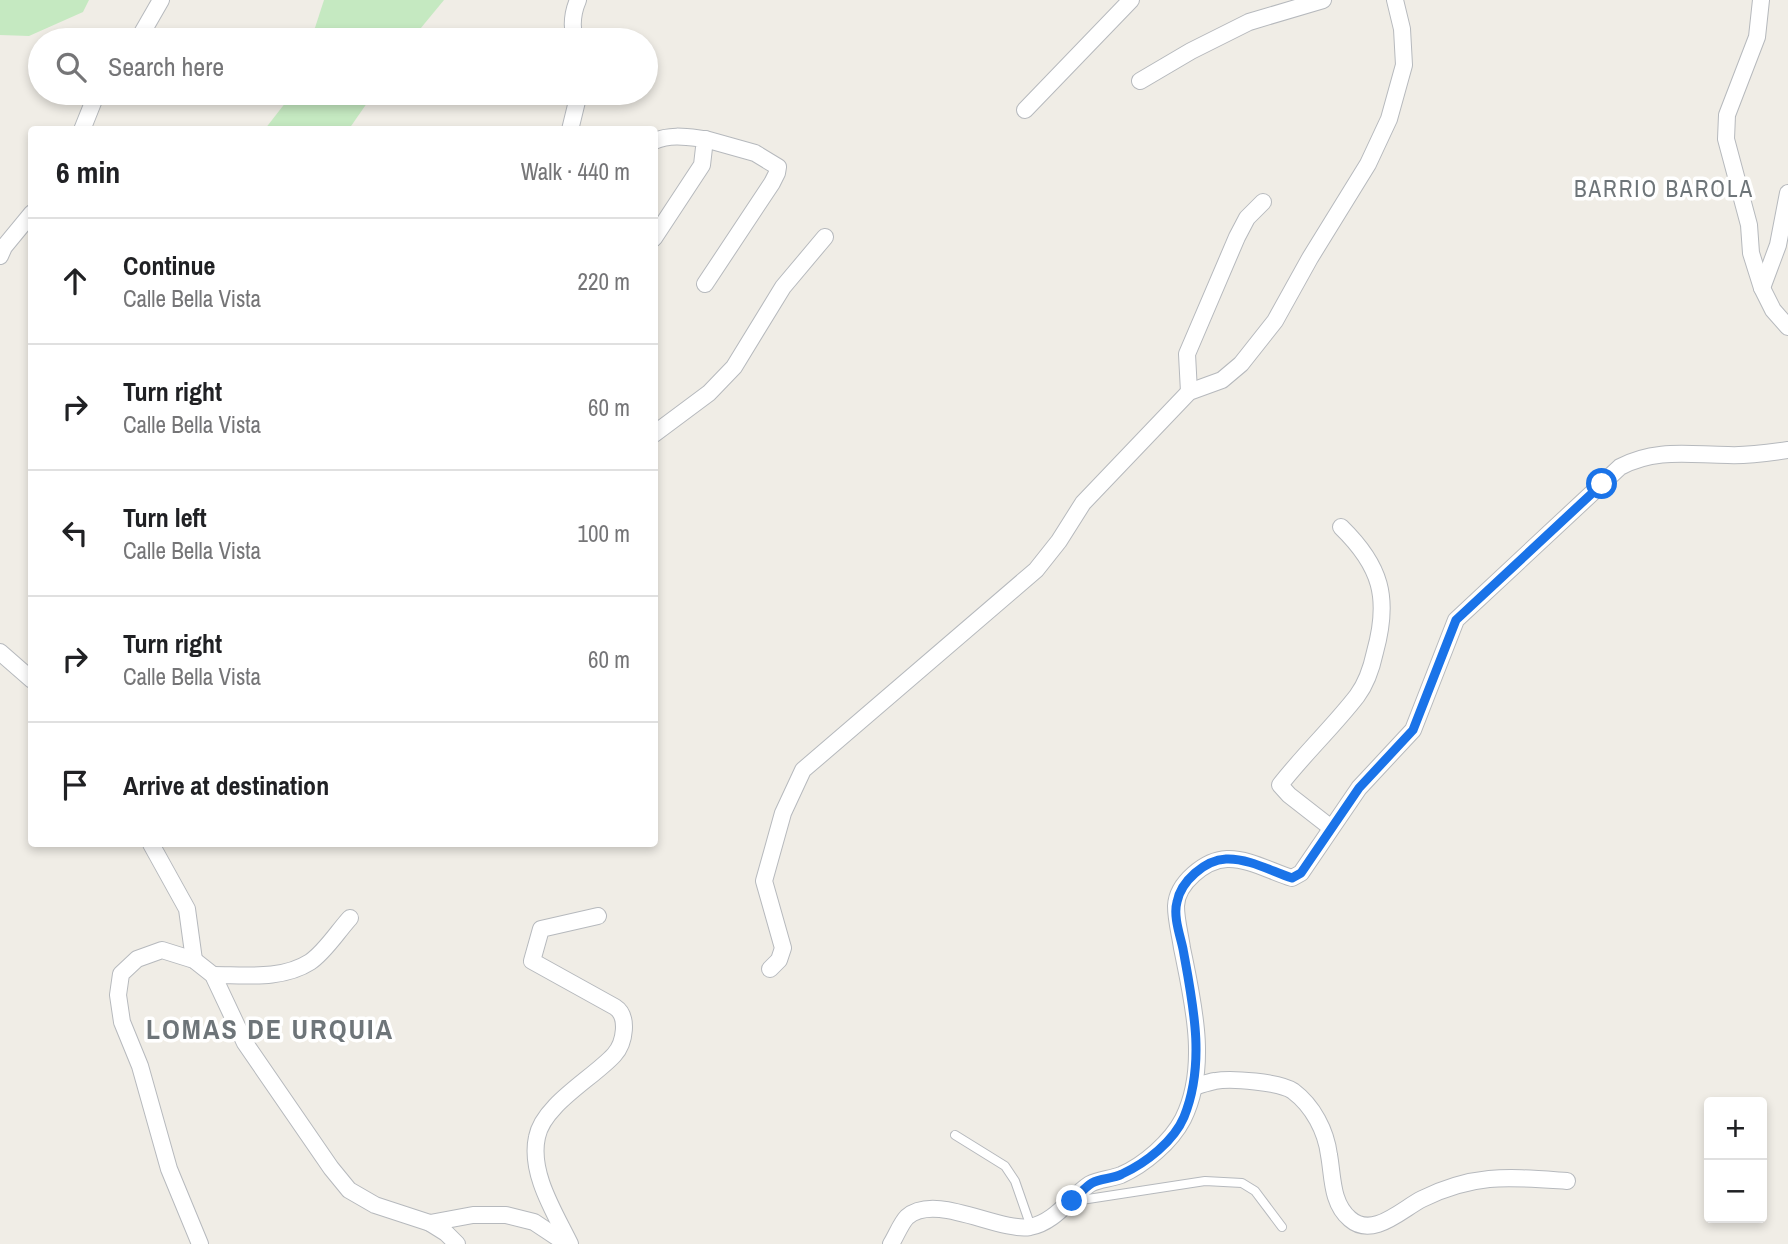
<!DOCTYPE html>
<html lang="en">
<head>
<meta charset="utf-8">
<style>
	:root { --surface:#fff; --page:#f2f2f2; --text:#202124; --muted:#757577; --line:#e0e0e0 }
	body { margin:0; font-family:"Archivo Narrow",sans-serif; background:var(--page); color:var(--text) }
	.controls { position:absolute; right:21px; bottom:21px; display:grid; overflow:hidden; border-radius:7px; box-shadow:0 4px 10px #0003 }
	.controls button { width:63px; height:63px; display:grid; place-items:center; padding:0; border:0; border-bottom:2px solid var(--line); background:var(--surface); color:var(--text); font:35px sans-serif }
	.stop { position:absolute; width:21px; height:21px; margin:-16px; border:5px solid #1a73e8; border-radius:50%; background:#fff }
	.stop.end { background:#1a73e8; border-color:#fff; box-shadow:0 2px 7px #0008 }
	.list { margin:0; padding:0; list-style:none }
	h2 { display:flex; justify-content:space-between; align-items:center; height:91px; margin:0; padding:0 28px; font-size:30px }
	h2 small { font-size:23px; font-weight:400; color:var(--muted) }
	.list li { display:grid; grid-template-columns:46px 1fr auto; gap:21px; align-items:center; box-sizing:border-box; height:126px; padding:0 28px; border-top:2px solid var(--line) }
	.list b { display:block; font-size:26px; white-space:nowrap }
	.list p { margin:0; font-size:23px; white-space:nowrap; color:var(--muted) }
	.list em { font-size:23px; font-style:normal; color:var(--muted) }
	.icon { flex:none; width:38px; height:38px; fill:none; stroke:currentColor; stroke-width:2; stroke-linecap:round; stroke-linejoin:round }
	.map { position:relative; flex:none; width:1788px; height:1244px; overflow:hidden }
	.search { position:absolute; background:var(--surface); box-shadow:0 4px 10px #0003; left:28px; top:28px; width:630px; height:77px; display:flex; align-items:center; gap:18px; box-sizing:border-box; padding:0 24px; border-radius:38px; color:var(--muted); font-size:26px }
	.panel { position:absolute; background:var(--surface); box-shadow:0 4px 10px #0003; left:28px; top:126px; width:630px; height:721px; border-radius:7px }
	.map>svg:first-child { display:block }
</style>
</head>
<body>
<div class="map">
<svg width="1788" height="1244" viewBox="0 0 1788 1244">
	<rect width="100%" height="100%" fill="#f0ede6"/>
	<g fill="#c5e9c1">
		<polygon points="0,0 89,0 83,12 29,36 0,35"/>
		<polygon points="324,0 444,0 411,40 311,40"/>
		<polygon points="293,93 374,93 349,129 265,129"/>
	</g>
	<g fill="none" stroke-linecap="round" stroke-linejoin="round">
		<defs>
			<g id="lane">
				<polyline points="955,1135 1005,1166 1015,1181 1031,1227"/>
				<polyline points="1075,1201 1205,1181 1242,1183 1255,1191 1282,1227"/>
			</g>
			<g id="street">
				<polyline points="1761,0 1757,37 1727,115 1726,139 1749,225 1751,253 1762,288 1773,310 1788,327"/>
				<polyline points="138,40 161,0"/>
				<path d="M575 40C571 26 572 14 578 0"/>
				<polyline points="1140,81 1191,51 1249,22 1323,0"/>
				<polyline points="1025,110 1131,0"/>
				<polyline points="82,130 94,100 100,93"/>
				<polyline points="570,130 579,93"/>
				<polyline points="705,139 755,153 778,167 777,173 772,183 705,284"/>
				<path d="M654 141C671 134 687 137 705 139L702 165 654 238"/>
				<polyline points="0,256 4,247 32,213"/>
				<polyline points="1762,288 1778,245 1788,193"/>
				<polyline points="1189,392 1187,354 1237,237 1247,218 1263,202"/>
				<polyline points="654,434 709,393 734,367 783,287 825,237"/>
				<polyline points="0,652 32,680"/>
				<path d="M1330 827 1289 795 1280 785C1304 754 1333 727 1357 696 1366 684 1372 666 1375 652 1390 598 1381 566 1341 527"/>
				<polyline points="151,844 187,909 194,960"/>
				<polyline points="770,969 779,960 783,948 764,881 783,813 803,770 1036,570 1059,541 1083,503 1189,392 1222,380 1241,364 1275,321 1310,258 1368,164 1389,119 1404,65 1402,29 1395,0"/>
				<path d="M213 975C245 975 282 980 310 962 325 952 338 931 350 918"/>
				<path d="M1194 1087C1201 1085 1208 1082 1215 1081 1231 1078 1280 1082 1293 1091 1313 1106 1326 1131 1329 1155 1333 1176 1331 1203 1350 1219 1373 1239 1402 1209 1422 1199 1475 1173 1509 1177 1567 1181"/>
				<polyline points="430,1223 446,1233 457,1244"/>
				<polyline points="200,1244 169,1169 140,1066 122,1022 118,995 121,974 137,959 162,950 194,960 213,975 245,1043 331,1168 349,1190 375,1205 430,1223 473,1215 506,1215 534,1222 558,1238 563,1244"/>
				<path d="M570 1244C555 1213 529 1173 537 1137 543 1105 593 1078 614 1055 625 1043 629 1016 615 1007L532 961 541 929 598 916"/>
				<path d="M891 1244C896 1236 901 1223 907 1217 935 1192 998 1232 1030 1227 1056 1222 1070 1197 1090 1184 1099 1179 1111 1179 1121 1175 1144 1165 1171 1142 1183 1119 1209 1067 1193 1002 1182 948 1180 934 1176 920 1176 906 1177 883 1205 860 1227 859 1248 858 1272 872 1292 878L1301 873 1359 788 1413 730 1456 620 1620 467C1656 448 1690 455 1728 455 1748 456 1768 453 1788 450"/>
			</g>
		</defs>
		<use href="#lane" stroke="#b6b9bd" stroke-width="10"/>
		<use href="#street" stroke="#b6b9bd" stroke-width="18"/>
		<use href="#lane" stroke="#fff" stroke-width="8"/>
		<use href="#street" stroke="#fff" stroke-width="16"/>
	</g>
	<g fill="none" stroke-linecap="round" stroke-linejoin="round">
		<path stroke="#1a73e8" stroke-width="9" d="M1072 1201C1078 1196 1085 1187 1092 1183 1101 1178 1113 1179 1122 1174 1146 1163 1174 1141 1184 1117 1206 1063 1193 1004 1183 949 1180 935 1173 916 1177 902 1181 881 1205 860 1226 859 1248 858 1271 871 1292 878L1301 873 1359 788 1413 730 1456 620 1602 484"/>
	</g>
	<g text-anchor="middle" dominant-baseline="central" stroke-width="7" stroke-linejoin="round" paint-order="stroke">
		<g font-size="23" letter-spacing="2" fill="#6e7579" stroke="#fff">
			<text x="1664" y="188">BARRIO BAROLA</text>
		</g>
		<g font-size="28" font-weight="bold" letter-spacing="2" fill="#6e7579" stroke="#fff">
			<text x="270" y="1029">LOMAS DE URQUIA</text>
		</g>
	</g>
</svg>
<div class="controls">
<button>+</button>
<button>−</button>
</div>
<div class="stop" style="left:1602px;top:484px"></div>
<div class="stop end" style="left:1072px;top:1201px"></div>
<div class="search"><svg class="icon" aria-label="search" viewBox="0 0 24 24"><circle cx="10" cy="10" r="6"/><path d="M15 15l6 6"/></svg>Search here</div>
<section class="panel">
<h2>6 min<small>Walk · 440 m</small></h2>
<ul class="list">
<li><svg class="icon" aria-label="ahead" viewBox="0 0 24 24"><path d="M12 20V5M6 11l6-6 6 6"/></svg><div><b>Continue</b><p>Calle Bella Vista</p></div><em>220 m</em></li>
<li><svg class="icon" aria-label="right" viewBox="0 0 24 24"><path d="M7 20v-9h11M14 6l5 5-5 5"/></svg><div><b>Turn right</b><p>Calle Bella Vista</p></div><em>60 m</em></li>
<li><svg class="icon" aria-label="left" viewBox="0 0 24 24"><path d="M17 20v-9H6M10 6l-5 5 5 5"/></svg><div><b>Turn left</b><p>Calle Bella Vista</p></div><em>100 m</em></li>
<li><svg class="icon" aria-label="right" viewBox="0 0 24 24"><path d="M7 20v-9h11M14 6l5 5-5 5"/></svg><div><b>Turn right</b><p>Calle Bella Vista</p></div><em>60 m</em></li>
<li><svg class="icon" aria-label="arrive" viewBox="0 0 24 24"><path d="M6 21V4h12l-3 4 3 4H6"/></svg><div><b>Arrive at destination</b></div></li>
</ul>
</section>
</div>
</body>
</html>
